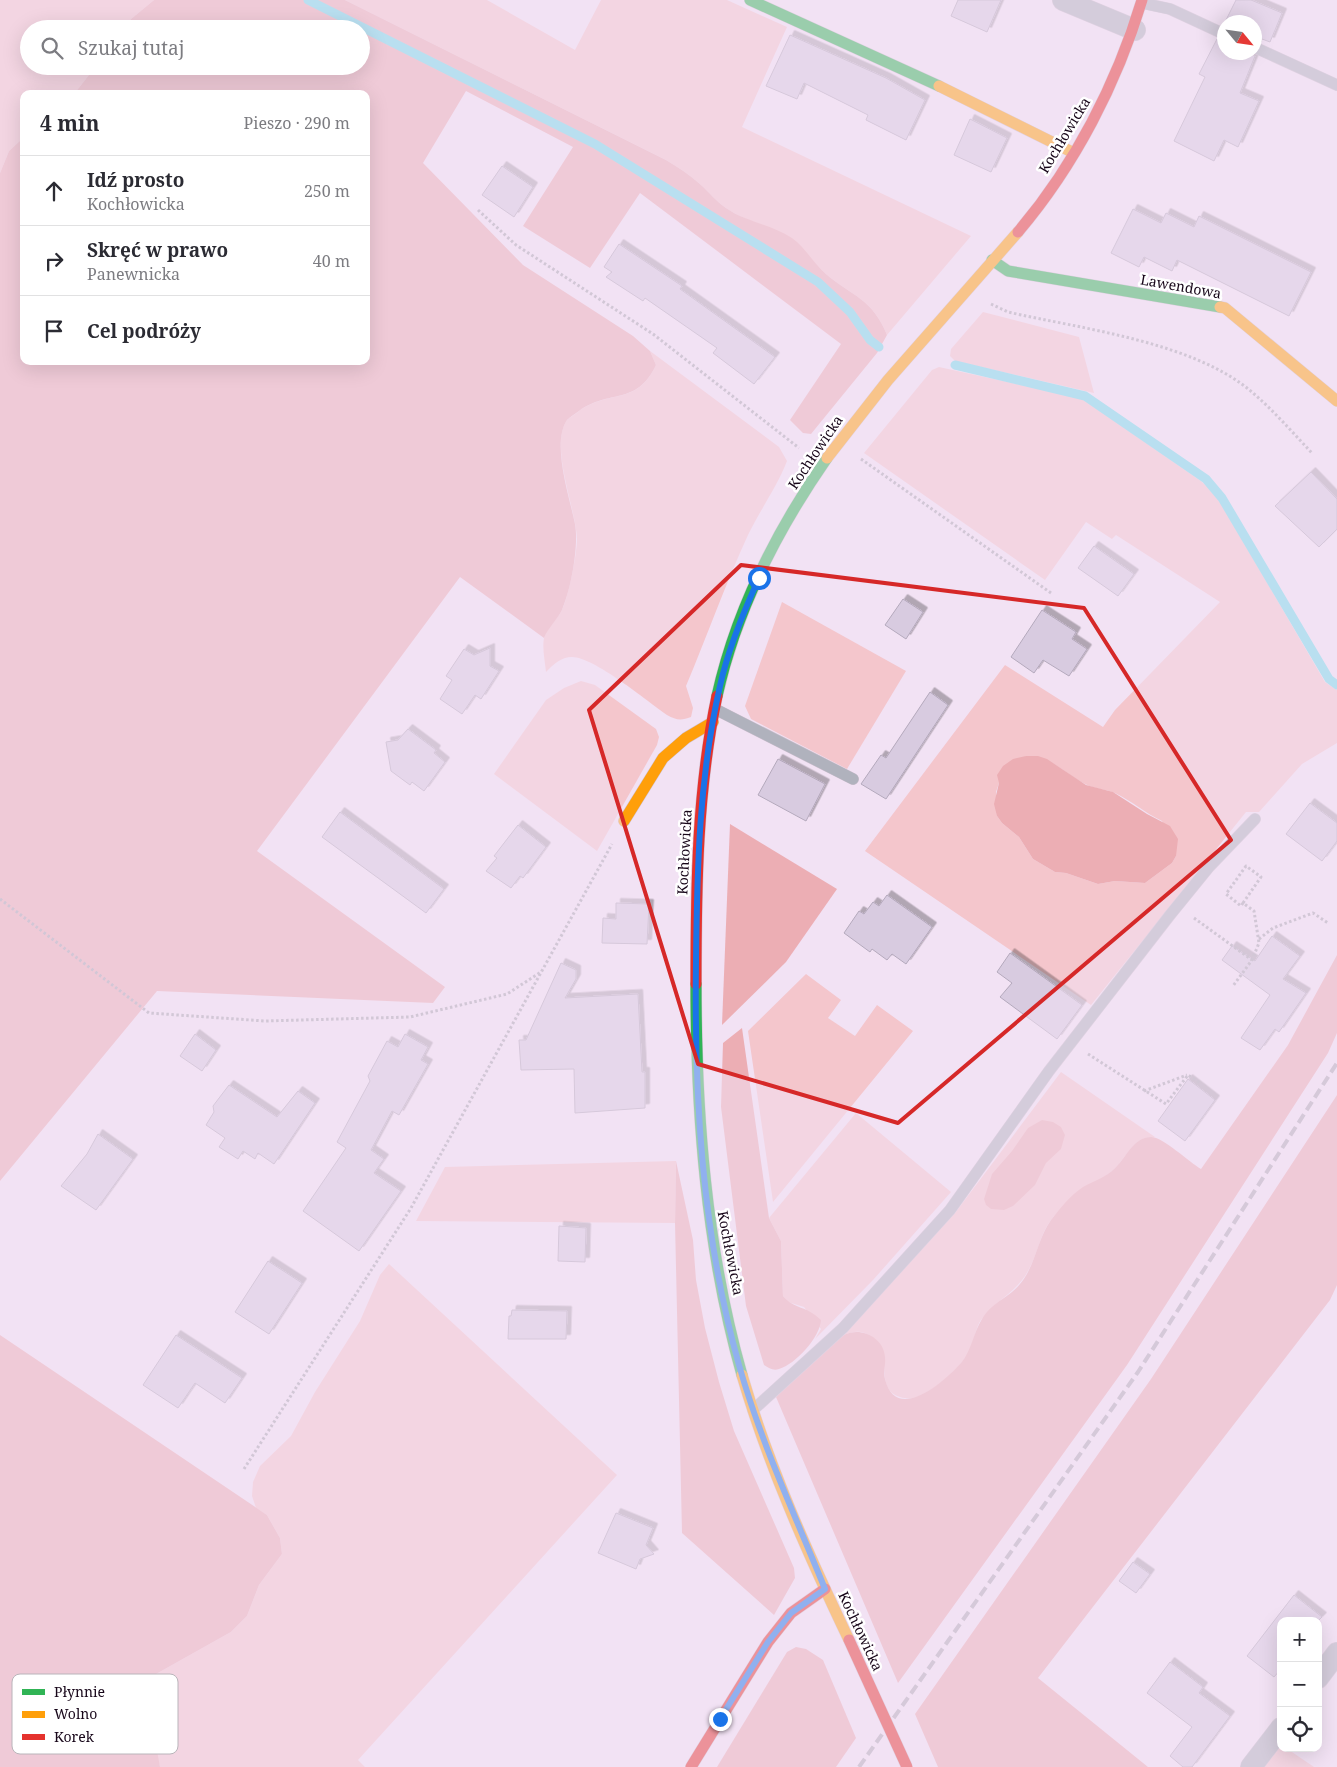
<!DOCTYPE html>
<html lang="pl">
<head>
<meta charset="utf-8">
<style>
	:root { --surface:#fff; --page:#f7f7f7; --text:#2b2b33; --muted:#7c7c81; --line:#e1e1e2 }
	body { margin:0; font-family:"Noto Serif",serif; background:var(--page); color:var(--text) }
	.controls { position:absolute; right:15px; bottom:15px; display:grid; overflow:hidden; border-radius:10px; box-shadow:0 5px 20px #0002 }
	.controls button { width:45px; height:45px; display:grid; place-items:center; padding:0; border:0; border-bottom:1px solid var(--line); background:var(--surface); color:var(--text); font:25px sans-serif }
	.compass { position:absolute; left:1217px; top:15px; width:45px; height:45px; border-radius:50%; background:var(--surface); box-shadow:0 5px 20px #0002; rotate:119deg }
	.stop { position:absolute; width:15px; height:15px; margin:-11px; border:4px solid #1a73e8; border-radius:50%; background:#fff }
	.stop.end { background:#1a73e8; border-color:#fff; box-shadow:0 1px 5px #0008 }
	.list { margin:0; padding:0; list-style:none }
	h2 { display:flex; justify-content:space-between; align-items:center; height:65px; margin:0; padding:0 20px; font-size:21px }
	h2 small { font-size:16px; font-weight:400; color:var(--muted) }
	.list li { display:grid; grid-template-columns:32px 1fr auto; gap:15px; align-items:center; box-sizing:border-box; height:70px; padding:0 20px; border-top:1px solid var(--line) }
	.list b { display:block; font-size:19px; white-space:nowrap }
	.list p { margin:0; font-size:16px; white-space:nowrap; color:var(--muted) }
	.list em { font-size:16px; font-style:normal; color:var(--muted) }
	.icon { flex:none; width:28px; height:28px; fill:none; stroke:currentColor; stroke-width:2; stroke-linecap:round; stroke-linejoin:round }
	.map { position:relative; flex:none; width:1337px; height:1767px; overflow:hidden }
	.search { position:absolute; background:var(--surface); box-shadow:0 5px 20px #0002; left:20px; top:20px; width:350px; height:55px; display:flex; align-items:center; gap:12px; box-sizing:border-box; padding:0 18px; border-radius:28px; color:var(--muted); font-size:19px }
	.panel { position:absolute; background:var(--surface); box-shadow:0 5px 20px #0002; left:20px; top:90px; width:350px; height:275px; border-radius:10px }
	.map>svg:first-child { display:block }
</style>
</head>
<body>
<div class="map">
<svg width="1337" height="1767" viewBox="0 0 1337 1767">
	<defs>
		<filter id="shadow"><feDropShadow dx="4.5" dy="-4.5" stdDeviation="0" flood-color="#0004"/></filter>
	</defs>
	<rect width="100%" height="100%" fill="#f2e2f4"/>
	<g fill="#f4c6cc" fill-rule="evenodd">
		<polygon points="0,0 154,0 131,19 123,29 29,29 29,66 96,66 74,94 24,94 24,137 9,151 0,173"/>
		<path d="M345 0H487L575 50 601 0H727L787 27 742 127 971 236 887 335C873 299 852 296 826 274 810 261 801 242 781 233 763 224 743 220 726 208 716 201 709 192 700 184 690 175 678 167 666 160Z"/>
		<polygon points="983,312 1079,337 1094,393 955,361 950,356 951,349"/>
		<path d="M650 351 779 447 787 461C777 487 760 510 748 535 725 585 707 636 686 686L693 708 691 717C681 721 676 720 667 715 647 701 594 657 572 657 561 657 554 664 546 672 545 661 542 648 544 638 546 628 556 621 561 612 568 600 577 554 577 539 576 509 549 446 567 420 570 417 576 414 579 411 610 389 637 406 656 365Z"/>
		<path d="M939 367 1081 398 1201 481 1214 493 1223 507 1325 682 1337 690V743L1302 764 1259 812H1246L1091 1005 865 851 1005 665 1103 727 1115 710 1220 602 1116 535 1112 539 1086 522 1045 580 864 453 932 370ZM1026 756C1050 755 1065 774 1085 784 1095 789 1105 789 1115 793 1132 801 1145 813 1162 821L1176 856 1172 863 1145 883 1115 881 1098 884 1066 873 1055 872 1033 859 1019 837 1002 823 997 816 996 792 999 783Z"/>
		<polygon points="782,602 906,671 847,769 751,719 745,706"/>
		<polygon points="581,681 595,685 656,729 659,737 657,745 597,851 494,774 546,700 564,688"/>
		<polygon points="806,974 841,1000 828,1018 855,1036 877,1005 913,1031 773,1202 748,1031"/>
		<path d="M1061 1072 1155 1137C1133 1135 1127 1158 1113 1170 1092 1188 1068 1197 1051 1220 1039 1236 1038 1254 1028 1271 1017 1292 995 1301 981 1320 976 1327 975 1337 972 1345 964 1365 944 1383 925 1393 917 1398 910 1400 900 1397 872 1388 896 1353 872 1337 862 1330 855 1331 844 1335L955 1213Z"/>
		<polygon points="856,1113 951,1192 873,1280 815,1339 821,1329 804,1307 788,1302 783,1296 781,1241 769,1218"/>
		<polygon points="676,1161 675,1223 416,1221 445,1167"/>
		<polygon points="389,1264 617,1475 358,1760 365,1767 160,1767 142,1706 149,1678 231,1632 247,1616 259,1585 282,1554 280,1538 267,1515 256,1508 252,1496 253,1482 260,1466 291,1436 315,1392 360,1321 380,1275"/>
		<polygon points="1281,1745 1281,1748 1286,1748 1314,1767 1263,1767"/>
	</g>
	<g fill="#ecaeb4">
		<path d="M154 0H345L666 160C678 167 690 175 700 184 709 192 716 201 726 208 746 222 771 224 792 238 806 248 813 263 826 274 852 296 873 299 887 335L877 353 811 434 803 433 790 420 841 344 640 193 590 268 523 226 573 147 466 91 423 163 523 265 633 336 650 351 656 365C637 406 609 389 579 411 575 414 570 417 567 420 551 444 570 498 575 524 579 546 571 589 562 610 557 620 548 628 544 638L460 577 257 851 445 987 433 1003 157 991 0 1181V173L9 151 24 137V361H366V94H74L96 66H361V29H123L131 19Z"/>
		<polygon points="1026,756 1038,756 1047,759 1086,785 1113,792 1147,814 1170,826 1178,839 1176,856 1172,863 1145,883 1115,881 1098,884 1066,873 1055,872 1033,859 1019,837 1002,823 997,816 994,804 999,783 997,775 1003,766 1013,759"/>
		<polygon points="730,824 837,889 786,962 722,1025"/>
		<path d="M1337 955V1033L1328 1053 1127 1365 898 1683 776 1397C789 1384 832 1339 846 1334 862 1327 884 1338 885 1357 886 1364 883 1372 885 1379 896 1425 946 1380 961 1363 972 1350 973 1333 982 1319 992 1302 1009 1298 1020 1284 1036 1265 1037 1239 1051 1220 1060 1208 1071 1195 1083 1187 1094 1181 1106 1177 1115 1168 1126 1158 1133 1137 1151 1137 1163 1137 1189 1162 1201 1169L1288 1045Z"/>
		<path d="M742 1028 769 1218 781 1241 783 1296C795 1310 806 1305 821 1320 820 1337 796 1364 779 1369 773 1371 769 1368 764 1365L746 1306 721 1107 723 1043Z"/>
		<polygon points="1337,1095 1337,1285 1330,1300 1038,1678 1148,1767 938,1767 915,1714 1151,1379"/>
		<polygon points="1042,1120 1053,1122 1061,1127 1065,1135 1061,1149 1046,1163 1035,1185 1013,1206 1004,1210 991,1209 986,1205 984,1199 992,1174 1012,1151 1028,1128"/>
		<polygon points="676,1161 693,1240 696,1280 705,1328 719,1382 734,1431 794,1568 795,1578 774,1615 682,1533 675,1223"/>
		<polygon points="0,1335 267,1515 280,1538 282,1554 259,1585 247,1616 231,1632 149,1678 142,1707 154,1734 160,1767 0,1767"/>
		<polygon points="796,1647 806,1649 823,1660 856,1738 836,1767 717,1767 787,1652"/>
	</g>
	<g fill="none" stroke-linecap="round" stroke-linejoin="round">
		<g stroke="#74dceb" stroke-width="9">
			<polyline points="308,0 595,144 818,282 850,312 870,340 879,347"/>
			<polyline points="955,365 1085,396 1206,479 1222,498 1329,679 1337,685"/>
		</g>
	</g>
	<g fill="#d8cbe0" stroke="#b4a9bc" filter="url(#shadow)">
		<polygon points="958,0 1001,0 987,32 951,16"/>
		<polygon points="1236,0 1251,0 1282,13 1270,42 1262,39 1261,42 1254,40 1254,22 1225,22"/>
		<polygon points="790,35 886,78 925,100 906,140 866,120 868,115 804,83 797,99 766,86"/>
		<polygon points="1217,39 1224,41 1224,52 1249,52 1255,56 1240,93 1259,101 1238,147 1224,140 1214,161 1174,141 1205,77 1199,74"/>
		<polygon points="970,119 1007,138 991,172 954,155"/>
		<polygon points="502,166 533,187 514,217 482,195"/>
		<polygon points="1133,209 1161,223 1166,213 1194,227 1199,216 1311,272 1289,316 1177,260 1172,271 1144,257 1139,267 1111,253"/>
		<polygon points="619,244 682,286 680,289 775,357 754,384 713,353 717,348 645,298 643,301 606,277 612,272 604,267"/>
		<polygon points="1311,472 1337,499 1337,529 1319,547 1275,506"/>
		<polygon points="1094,546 1134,574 1118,596 1078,568"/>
		<polygon points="903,599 923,612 906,639 885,625"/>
		<polygon points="1042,610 1076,632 1072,639 1087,649 1069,676 1043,660 1034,673 1011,657"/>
		<polygon points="490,648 490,666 499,671 481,699 475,695 462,714 440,699 452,680 446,676 464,649 474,655"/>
		<polygon points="930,692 948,705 886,799 861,784 881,755 886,758"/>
		<polygon points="408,729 436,750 434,753 445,762 424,791 412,782 410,785 391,771 386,742 398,740"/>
		<polygon points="778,759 825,784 806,821 758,795"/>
		<polygon points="1310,803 1337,823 1337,841 1322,861 1286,834"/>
		<polygon points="340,812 444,889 426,913 322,837"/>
		<polygon points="518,825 546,847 523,878 520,876 511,888 486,871 497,858 494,856"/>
		<polygon points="887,895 932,927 906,964 892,954 887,960 872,949 870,952 844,933 859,911 864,914 873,902 879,906"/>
		<polygon points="616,903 649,904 647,944 602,943 603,918 616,919"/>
		<polygon points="1272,936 1300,956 1283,979 1306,993 1279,1032 1275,1029 1260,1050 1241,1038 1270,995 1222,960 1232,946 1255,961"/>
		<polygon points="1010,953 1082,1005 1057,1039 1000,997 1012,983 997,972"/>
		<polygon points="561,963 576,970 576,979 565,998 638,994 642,1072 645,1072 645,1108 575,1113 574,1069 521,1070 519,1040 526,1040"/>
		<polygon points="195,1034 216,1050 202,1071 180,1056"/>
		<polygon points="405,1034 428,1047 421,1060 428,1064 399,1115 392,1111 371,1150 384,1159 374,1173 401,1191 359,1251 303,1211 346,1148 337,1142 370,1081 368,1076 387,1041 398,1047"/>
		<polygon points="1188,1079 1215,1100 1185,1141 1158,1121"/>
		<polygon points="229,1085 277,1117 298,1091 315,1103 274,1164 258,1153 255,1159 243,1151 238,1159 219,1147 225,1138 206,1125 214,1112 213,1106"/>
		<polygon points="98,1134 133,1159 96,1210 61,1186 87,1154"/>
		<polygon points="559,1226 586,1228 585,1262 558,1261"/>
		<polygon points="268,1261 302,1283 269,1334 235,1312"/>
		<polygon points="512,1310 567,1311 566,1339 508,1339 509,1316 511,1316"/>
		<polygon points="176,1335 242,1378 225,1403 195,1383 178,1408 143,1385"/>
		<polygon points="616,1513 653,1528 646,1545 654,1554 640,1559 636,1569 598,1553"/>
		<polygon points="1133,1562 1150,1574 1136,1593 1119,1581"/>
		<polygon points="1294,1595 1322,1617 1318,1621 1281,1621 1281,1669 1274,1677 1247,1656"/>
		<polygon points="1170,1662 1203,1687 1199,1693 1230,1716 1192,1767 1183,1767 1170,1756 1192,1727 1147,1693"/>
	</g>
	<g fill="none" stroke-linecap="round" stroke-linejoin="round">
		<defs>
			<g id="lane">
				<polyline points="1142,3 1170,9 1224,34"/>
				<polyline points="1254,47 1337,85"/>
				<polyline points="715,709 853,779"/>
				<polyline points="753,1410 843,1328 950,1210 1049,1071 1170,915 1209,867 1255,819"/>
			</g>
			<g id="street">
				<polyline points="1063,0 1135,30"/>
				<polyline points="1318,1678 1337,1653"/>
				<polyline points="1251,1767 1281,1728"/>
			</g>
			<g id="fast">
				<polyline points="750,0 939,86"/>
				<polyline points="992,260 1008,271 1220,307"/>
				<path d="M717 696C736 610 777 530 827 458"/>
				<path d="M696 984C696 1115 706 1248 742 1375"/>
			</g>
			<g id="slow">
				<polyline points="939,86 1072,152"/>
				<polyline points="1220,307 1225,308 1337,401"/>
				<polyline points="827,458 888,380 1018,232"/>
				<polyline points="624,821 663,758 686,738 713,722"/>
				<path d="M742 1375C769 1467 808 1554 849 1640"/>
			</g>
			<g id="jam">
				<path d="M1018 232C1075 165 1117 83 1142 0"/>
				<path d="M696 984C696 887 697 790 717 696"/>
				<polyline points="691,1767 768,1642 791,1613 825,1589"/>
			</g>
		</defs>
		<use href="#lane" stroke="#cec0cf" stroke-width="12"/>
		<use href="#street" stroke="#cec0cf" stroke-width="22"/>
		<use href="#fast" stroke="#cec0cf" stroke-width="12"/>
		<use href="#slow" stroke="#cec0cf" stroke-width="12"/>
		<use href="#jam" stroke="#cec0cf" stroke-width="12"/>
		<g stroke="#aaa7b2" stroke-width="3" stroke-dasharray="2.5 2.5" stroke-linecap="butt">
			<polyline points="478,210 516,245 653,334 799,448"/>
			<path d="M991 304 1008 312C1082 329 1195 342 1253 393 1274 411 1293 433 1312 453"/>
			<polyline points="861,459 1051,593"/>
			<polyline points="0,899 149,1013 265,1021 410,1017 507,994 541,972"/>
			<polyline points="1243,903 1261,877 1246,866 1226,894 1241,906 1243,903 1254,911 1259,943 1252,960"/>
			<polyline points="1194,918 1252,960 1233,986"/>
			<polyline points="1259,939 1273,928 1313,913 1328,923"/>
			<polyline points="1088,1054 1166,1104 1188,1075 1200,1083"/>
			<polyline points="1144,1091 1187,1075"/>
			<polyline points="244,1469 411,1208 612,844"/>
		</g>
		<use href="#lane" stroke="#b0b2bd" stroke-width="11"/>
		<use href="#street" stroke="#b0b2bd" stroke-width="21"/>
		<use href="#fast" stroke="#30b455" stroke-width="11"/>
		<use href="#slow" stroke="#ff9f0a" stroke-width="11"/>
		<use href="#jam" stroke="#e5322d" stroke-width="11"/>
		<polyline stroke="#b2abb8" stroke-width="4" stroke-dasharray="10 5" stroke-linecap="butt" points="859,1767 1138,1372 1337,1063"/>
		<defs>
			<polyline id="jam-bridge" points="849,1640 907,1767"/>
		</defs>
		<use href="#jam-bridge" stroke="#cec0cf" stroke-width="12" stroke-linecap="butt"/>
		<use href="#jam-bridge" stroke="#e5322d" stroke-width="11"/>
	</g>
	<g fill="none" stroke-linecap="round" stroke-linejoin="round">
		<path stroke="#1a73e8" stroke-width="6" d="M720 1719 768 1642 791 1613 825 1589C795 1515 761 1443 739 1365 702 1234 694 1097 696 961 697 869 699 777 720 686 728 649 743 613 759 578"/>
	</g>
	<path d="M0 0H1337V1767H0ZM741 565 1084 608 1231 840 898 1123 698 1064 589 710Z" fill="#f2e2f4" fill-opacity=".55" fill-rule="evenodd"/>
	<path fill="none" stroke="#d62828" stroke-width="4" stroke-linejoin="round" d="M741 565 1084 608 1231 840 898 1123 698 1064 589 710Z"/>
	<g text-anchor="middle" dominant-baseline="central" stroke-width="5" stroke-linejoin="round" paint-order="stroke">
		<g font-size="14" fill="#170619" stroke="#fff">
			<text transform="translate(1064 135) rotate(-59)">Kochłowicka</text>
			<text transform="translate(1181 286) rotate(10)">Lawendowa</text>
			<text transform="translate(815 452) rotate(-56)">Kochłowicka</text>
			<text transform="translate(684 852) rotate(-87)">Kochłowicka</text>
			<text transform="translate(731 1253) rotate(79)">Kochłowicka</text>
			<text transform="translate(861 1631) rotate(65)">Kochłowicka</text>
		</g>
	</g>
	<rect x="12" y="1674" width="166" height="80" rx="8" fill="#fff" stroke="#b9b4ba" stroke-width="1"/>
	<rect x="22" y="1689" width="23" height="6" fill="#30b455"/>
	<rect x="22" y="1711" width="23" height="7" fill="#ff9f0a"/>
	<rect x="22" y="1734" width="23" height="6" fill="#e5322d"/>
	<g font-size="14" fill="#170619">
		<text x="54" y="1697">Płynnie</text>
		<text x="54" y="1719">Wolno</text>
		<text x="54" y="1742">Korek</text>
	</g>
</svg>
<div class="controls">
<button>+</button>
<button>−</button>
<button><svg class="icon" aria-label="locate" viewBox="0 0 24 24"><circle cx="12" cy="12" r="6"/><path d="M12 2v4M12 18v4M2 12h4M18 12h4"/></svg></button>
</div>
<svg class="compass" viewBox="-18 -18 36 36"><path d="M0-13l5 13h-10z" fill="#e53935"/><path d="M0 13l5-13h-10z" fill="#7c7c81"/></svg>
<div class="stop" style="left:759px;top:578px"></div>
<div class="stop end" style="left:720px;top:1719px"></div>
<div class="search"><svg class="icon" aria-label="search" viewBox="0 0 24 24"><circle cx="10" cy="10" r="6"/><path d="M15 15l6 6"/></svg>Szukaj tutaj</div>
<section class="panel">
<h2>4 min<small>Pieszo · 290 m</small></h2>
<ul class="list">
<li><svg class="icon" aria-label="ahead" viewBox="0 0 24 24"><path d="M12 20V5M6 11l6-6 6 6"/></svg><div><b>Idź prosto</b><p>Kochłowicka</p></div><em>250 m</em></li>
<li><svg class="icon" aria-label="right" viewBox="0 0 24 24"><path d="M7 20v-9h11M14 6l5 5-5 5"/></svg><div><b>Skręć w prawo</b><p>Panewnicka</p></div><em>40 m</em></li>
<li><svg class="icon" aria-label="arrive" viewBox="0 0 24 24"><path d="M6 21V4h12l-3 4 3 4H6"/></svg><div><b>Cel podróży</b></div></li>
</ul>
</section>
</div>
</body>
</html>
